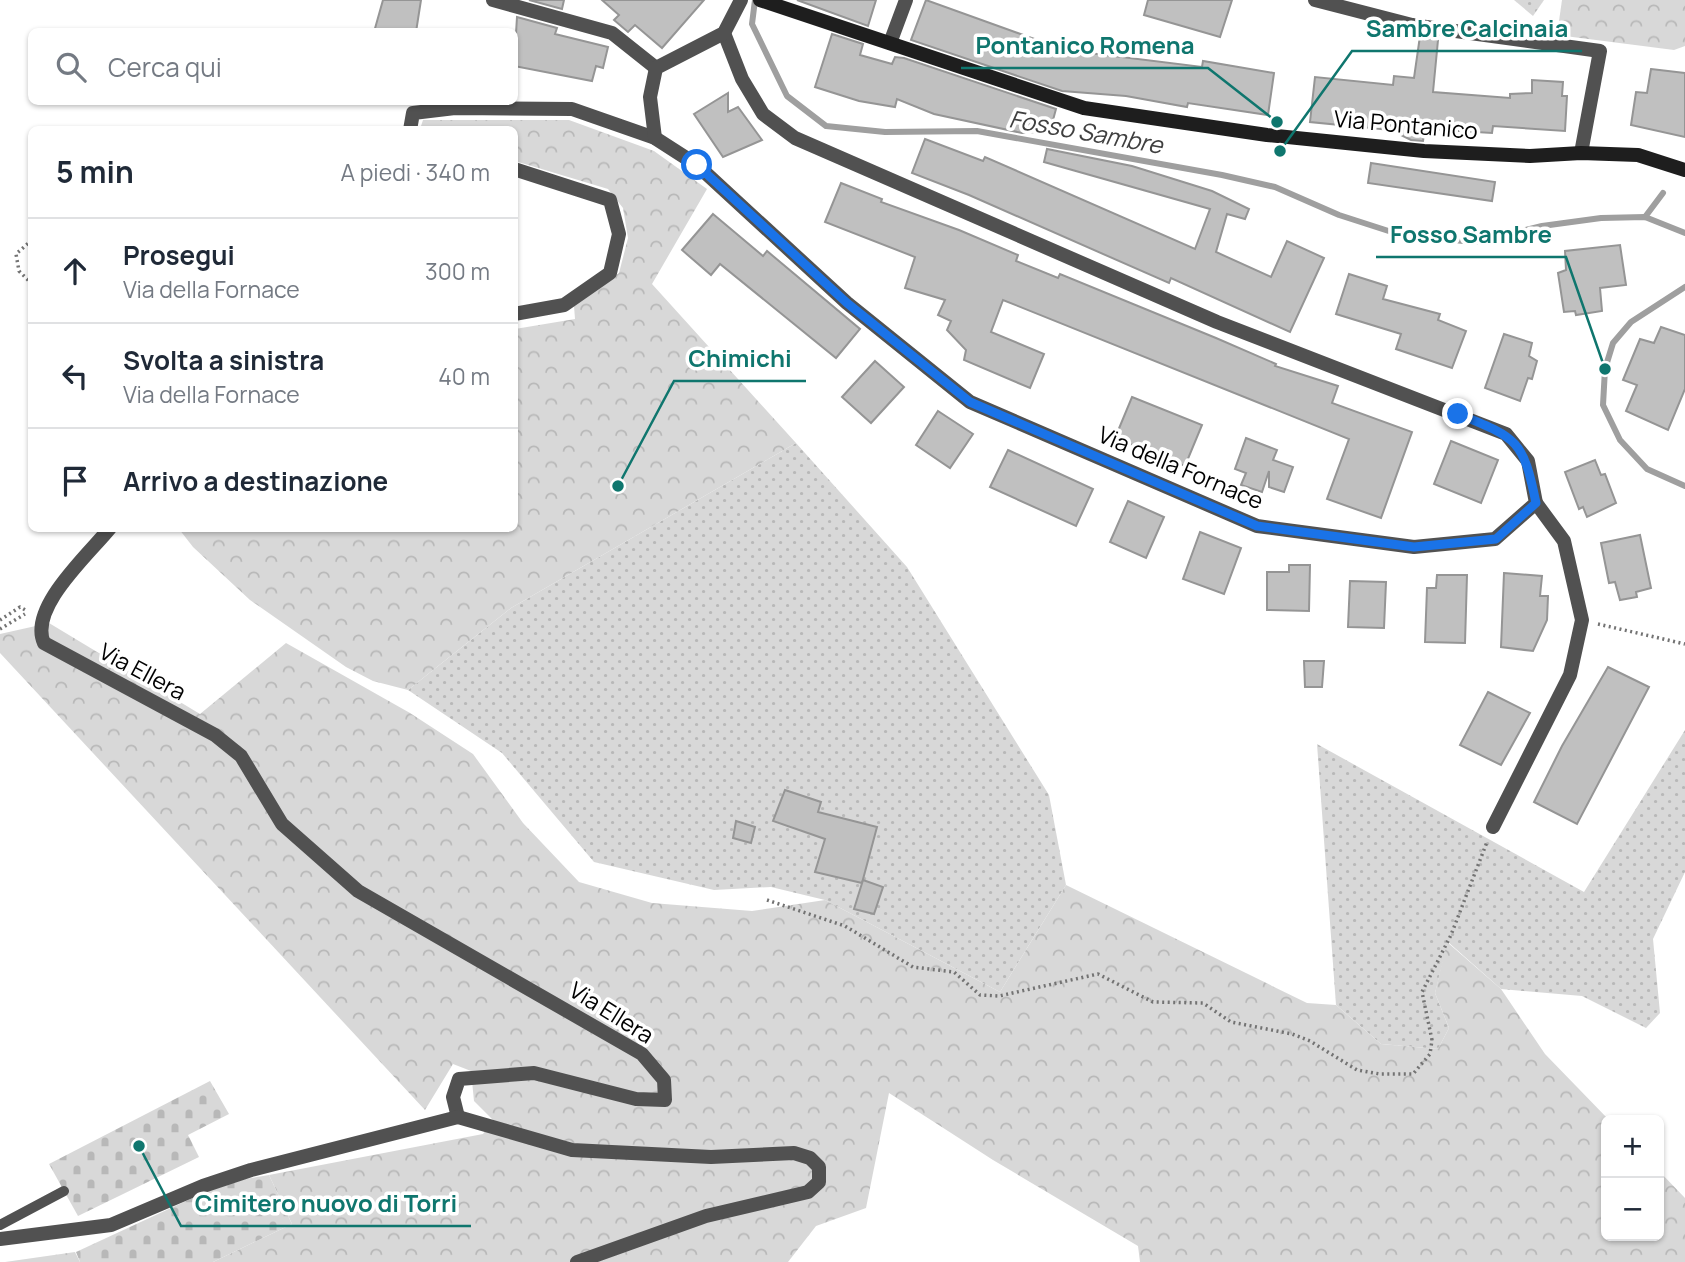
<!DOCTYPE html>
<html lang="it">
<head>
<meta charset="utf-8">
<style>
	:root { --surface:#fff; --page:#f6f6f7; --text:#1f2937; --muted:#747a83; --line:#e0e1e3 }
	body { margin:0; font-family:Manrope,sans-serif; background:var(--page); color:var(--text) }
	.controls { position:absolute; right:21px; bottom:21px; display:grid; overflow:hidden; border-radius:10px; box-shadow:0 2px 5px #0004 }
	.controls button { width:63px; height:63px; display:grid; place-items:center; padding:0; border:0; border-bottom:2px solid var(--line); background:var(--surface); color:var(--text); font:35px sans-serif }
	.stop { position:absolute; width:21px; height:21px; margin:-16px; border:5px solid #1a73e8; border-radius:50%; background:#fff }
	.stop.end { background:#1a73e8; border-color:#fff; box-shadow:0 2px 7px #0008 }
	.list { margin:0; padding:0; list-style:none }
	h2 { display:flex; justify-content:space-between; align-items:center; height:91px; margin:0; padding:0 28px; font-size:30px }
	h2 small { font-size:23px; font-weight:400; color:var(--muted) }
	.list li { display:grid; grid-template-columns:46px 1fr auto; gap:21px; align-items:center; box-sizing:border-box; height:105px; padding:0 28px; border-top:2px solid var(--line) }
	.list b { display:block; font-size:26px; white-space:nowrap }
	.list p { margin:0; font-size:23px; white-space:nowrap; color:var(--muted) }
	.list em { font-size:23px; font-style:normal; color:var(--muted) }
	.icon { flex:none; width:38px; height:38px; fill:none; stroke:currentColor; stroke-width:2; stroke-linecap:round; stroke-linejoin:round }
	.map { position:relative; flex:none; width:1685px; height:1262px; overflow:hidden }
	.search { position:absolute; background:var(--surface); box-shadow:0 2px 5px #0004; left:28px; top:28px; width:490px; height:77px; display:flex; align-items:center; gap:18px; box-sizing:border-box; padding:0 24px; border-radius:10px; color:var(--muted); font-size:26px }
	.panel { position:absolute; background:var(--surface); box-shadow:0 2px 5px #0004; left:28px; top:126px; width:490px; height:406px; border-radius:10px }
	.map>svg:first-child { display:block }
</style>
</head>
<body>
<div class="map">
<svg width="1685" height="1262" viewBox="0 0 1685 1262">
	<defs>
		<pattern id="grass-dots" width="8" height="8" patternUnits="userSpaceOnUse" patternTransform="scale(1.75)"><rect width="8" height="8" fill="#d8d8d8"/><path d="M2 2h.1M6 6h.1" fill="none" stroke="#b8b8b8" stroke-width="1.8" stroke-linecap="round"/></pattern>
		<pattern id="forest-crowns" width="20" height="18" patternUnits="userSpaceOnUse" patternTransform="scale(1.75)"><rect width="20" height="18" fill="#d8d8d8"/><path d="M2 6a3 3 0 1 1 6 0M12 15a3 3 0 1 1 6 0" fill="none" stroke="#b8b8b8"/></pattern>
		<pattern id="cemetery-stones" width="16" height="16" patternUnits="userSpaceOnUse" patternTransform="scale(1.75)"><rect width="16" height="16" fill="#d8d8d8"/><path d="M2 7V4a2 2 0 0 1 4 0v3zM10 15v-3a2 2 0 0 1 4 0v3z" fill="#b8b8b8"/></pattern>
	</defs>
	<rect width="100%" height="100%" fill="#fff"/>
	<g fill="url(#grass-dots)">
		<polygon points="1514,0 1544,0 1533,16"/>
		<polygon points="796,443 907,567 1049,795 1066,885 1000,992 825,900 771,887 714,890 594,862 502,753 408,690 511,608"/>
		<polygon points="1685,730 1685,872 1653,939 1660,1013 1646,1028 1582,996 1501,989 1448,942 1435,993 1449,1028 1438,1049 1381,1044 1336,1005 1317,744 1584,892"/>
	</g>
	<g fill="url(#forest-crowns)">
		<polygon points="1562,0 1685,0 1685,46 1674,50 1557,35"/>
		<polygon points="423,120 569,120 654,151 707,189 652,284 796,443 511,608 408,690 373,681 346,667 250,600 193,547 179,529 514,528 515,329 575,319 574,306 619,273 628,238 623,208 608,189 515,161 514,130 420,129"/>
		<polygon points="49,623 200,714 286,643 410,713 473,754 523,823 579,882 652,903 752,911 825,900 1000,992 1066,885 1307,1003 1336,1005 1381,1044 1438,1049 1449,1028 1435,993 1447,942 1501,989 1545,1054 1609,1120 1606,1120 1606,1236 1659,1236 1659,1171 1685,1198 1685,1262 1140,1262 1138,1246 993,1160 889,1093 866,1208 816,1226 788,1262 213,1262 292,1224 269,1175 483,1134 493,1120 474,1101 471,1071 453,1064 425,1110 0,653 0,634"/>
		<polygon points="75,1252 80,1262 5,1262"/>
	</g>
	<g fill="url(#cemetery-stones)">
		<polygon points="210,1081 229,1114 188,1135 199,1157 78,1216 49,1164"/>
		<polygon points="269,1175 292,1224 213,1262 80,1262 76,1252 227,1182"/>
	</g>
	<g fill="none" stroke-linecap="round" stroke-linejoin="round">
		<g stroke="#9f9f9f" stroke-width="6">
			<polyline points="755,0 752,24 787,96 826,126 885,132 977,131 1222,175 1275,187 1339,215 1401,235 1474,242 1542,226 1601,218 1645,217 1685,233"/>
			<polyline points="1645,217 1663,193"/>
			<polyline points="1685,287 1631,322 1613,343 1605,369 1603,405 1620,440 1647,469 1685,486"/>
		</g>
	</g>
	<g fill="#c0c0c0" stroke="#959595" stroke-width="2">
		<polygon points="383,0 421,0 416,32 374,32"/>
		<polygon points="529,0 564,0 562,9"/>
		<polygon points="602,0 704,0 662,48 635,25 628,32 614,20 619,15"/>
		<polygon points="797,0 876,0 868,26"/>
		<polygon points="926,0 1065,50 1202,67 1203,61 1274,73 1268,115 1188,103 1187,107 1126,96 1062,91 911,40"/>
		<polygon points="1148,0 1232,0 1220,37 1144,15"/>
		<polygon points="517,17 557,28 555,34 608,47 603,68 596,66 592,81 514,66"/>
		<polygon points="832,34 863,44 860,55 892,64 895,57 904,58 1056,109 1050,131 1022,133 934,114 897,99 895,107 859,101 815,87"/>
		<polygon points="1420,36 1438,40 1433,92 1510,98 1510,94 1532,93 1532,80 1563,82 1562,96 1567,96 1565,131 1493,126 1492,133 1425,129 1423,141 1411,140 1391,130 1310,122 1315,77 1393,85 1394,76 1414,78"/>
		<polygon points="1651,69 1685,73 1685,137 1631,125 1636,92 1647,93"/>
		<polygon points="728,93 728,112 738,107 762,140 723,157 694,114"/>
		<polygon points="925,139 983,161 985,157 1195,249 1210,209 1044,162 1047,149 1132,166 1212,191 1249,209 1245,219 1227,214 1216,252 1271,277 1287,241 1324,258 1290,332 1171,278 1169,283 969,195 912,173"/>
		<polygon points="1371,163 1495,182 1492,201 1368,183"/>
		<polygon points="841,183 882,199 881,202 959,230 1018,255 1016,261 1058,278 1060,274 1216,338 1276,364 1275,366 1338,386 1332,403 1412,432 1381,518 1327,499 1349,439 1003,300 991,332 1044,354 1030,388 964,360 966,350 947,330 951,321 938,315 945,300 905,288 915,257 825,222"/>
		<polygon points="713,214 763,256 767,251 860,329 836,358 720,264 711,275 682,250"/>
		<polygon points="1620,245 1626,285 1600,288 1602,311 1576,315 1575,311 1564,312 1558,273 1566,270 1565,251"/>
		<polygon points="1349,274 1387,286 1383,299 1440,314 1438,320 1466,331 1452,368 1396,349 1401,334 1336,314"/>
		<polygon points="1661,327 1685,335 1685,389 1668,430 1626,411 1637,385 1623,380 1640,339 1654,343"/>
		<polygon points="1504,334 1532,343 1529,356 1537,361 1532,379 1528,378 1520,401 1485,388"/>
		<polygon points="875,361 904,387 871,423 842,397"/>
		<polygon points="1132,397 1202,425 1185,466 1115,438"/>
		<polygon points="938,411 973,434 950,468 916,445"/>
		<polygon points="1246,438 1277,450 1273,460 1293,467 1284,492 1269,487 1269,471 1262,492 1241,485 1246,473 1235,469"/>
		<polygon points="1451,441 1498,460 1481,503 1434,484"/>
		<polygon points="1008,450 1093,489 1076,526 990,487"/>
		<polygon points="1595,460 1601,475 1605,474 1616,503 1587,517 1583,507 1579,509 1565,472"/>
		<polygon points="1128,501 1164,517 1146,558 1110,542"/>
		<polygon points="1200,532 1241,548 1224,594 1183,579"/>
		<polygon points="1640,535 1651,588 1636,592 1637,597 1620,600 1615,582 1609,583 1601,543"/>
		<polygon points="1289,565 1310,565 1309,611 1267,610 1267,572 1289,572"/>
		<polygon points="1504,573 1542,576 1540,596 1548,596 1547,620 1533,651 1501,647"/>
		<polygon points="1437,575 1467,575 1465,643 1425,642 1427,588 1436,588"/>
		<polygon points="1350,581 1386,582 1384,628 1348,627"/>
		<polygon points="1304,661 1324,661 1322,687 1305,687"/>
		<polygon points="1608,667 1649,687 1577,824 1534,802 1562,746"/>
		<polygon points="1488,692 1530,713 1501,765 1460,745"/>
		<polygon points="785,790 821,802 818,812 877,827 862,883 815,872 825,839 773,821"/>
		<polygon points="736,821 755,827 751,843 733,838"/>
		<polygon points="863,880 883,887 874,914 854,909"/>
	</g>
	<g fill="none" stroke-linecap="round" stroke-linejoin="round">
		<g stroke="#737373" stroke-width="3.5" stroke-dasharray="2 3.5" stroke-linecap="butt">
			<polyline points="32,240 16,254 19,271 32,284"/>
			<polyline points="0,620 20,607 27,611"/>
			<polyline points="1598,624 1685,644"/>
			<polyline points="0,629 25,614"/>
			<polyline points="767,900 845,926 913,967 954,972 980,995 999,996 1098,974 1153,1002 1203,1003 1231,1022 1292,1034 1310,1041 1357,1070 1380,1074 1413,1074 1430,1054 1432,1040 1422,992 1451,935 1487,842"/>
		</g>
		<polyline stroke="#515151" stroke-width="10" points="0,1225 64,1191"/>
		<g stroke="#515151" stroke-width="14">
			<polyline points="493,0 612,33 656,68"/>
			<polyline points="1315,0 1412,25 1600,51 1581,153"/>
			<polyline points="890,43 906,0"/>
			<polyline points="410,130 413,113 455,108 572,109 655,138 697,165 847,303 970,402 1257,526 1414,547 1495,539 1536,503 1528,461 1506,434 1217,322 795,138 763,114 742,79 724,33"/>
			<polyline points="655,138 650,97 656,68 724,33 741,0"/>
			<polyline points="514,169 610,200 619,234 610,273 564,305 514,314"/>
			<path d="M110 528C89 554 28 608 44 643L215 735 241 756 282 824 358 891 642 1054 664 1080 665 1100 636 1099 534 1073 459 1079 453 1097 458 1117"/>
			<polyline points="1493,827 1570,675 1582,620 1564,541 1536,503"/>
			<polyline points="458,1117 572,1150 711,1157 794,1153 810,1158 819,1167 819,1182 808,1192 706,1216 577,1262"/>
			<polyline points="0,1239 111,1225 203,1186 251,1170 458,1117"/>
		</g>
		<polyline stroke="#1e1e1e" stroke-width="14" points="760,0 1084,108 1267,135 1424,151 1530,156 1581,153 1638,155 1685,170"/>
	</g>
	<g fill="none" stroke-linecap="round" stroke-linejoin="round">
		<path stroke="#1a73e8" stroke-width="9" d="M697 165 847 303 970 402 1257 526 1414 547 1496 539 1536 503C1523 439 1517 438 1458 414"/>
	</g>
	<g text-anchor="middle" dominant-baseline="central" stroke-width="7" stroke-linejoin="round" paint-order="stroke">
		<g font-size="23" fill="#000" stroke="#fff">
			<text transform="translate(1406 124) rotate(5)">Via Pontanico</text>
			<text transform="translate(1181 467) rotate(23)">Via della Fornace</text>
			<text transform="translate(143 671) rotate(28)">Via Ellera</text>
			<text transform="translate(612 1012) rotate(32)">Via Ellera</text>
		</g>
		<g font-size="24" font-style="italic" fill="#404040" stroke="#fff">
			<text transform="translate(1086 131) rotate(10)">Fosso Sambre</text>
		</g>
	</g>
	<path fill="none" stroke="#0f766e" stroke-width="2.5" d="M1280 151L1352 51H1582M1277 122L1208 68H961M1605 369L1566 257H1376M618 486L674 381H806M139 1146L181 1226H471"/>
	<g fill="#0f766e" stroke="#fff" stroke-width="2.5">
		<circle cx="1280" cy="151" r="7"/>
		<circle cx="1277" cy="122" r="7"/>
		<circle cx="1605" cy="369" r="7"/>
		<circle cx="618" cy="486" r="7"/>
		<circle cx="139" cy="1146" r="7"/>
	</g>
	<g font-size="24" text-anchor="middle" font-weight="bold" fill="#0f766e" stroke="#fff" stroke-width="7" stroke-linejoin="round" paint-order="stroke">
		<text x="1467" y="37">Sambre Calcinaia</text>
		<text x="1085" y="54">Pontanico Romena</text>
		<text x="1471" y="243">Fosso Sambre</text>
		<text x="740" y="367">Chimichi</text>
		<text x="326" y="1212">Cimitero nuovo di Torri</text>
	</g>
</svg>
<div class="controls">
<button>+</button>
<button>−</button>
</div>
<div class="stop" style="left:697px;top:165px"></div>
<div class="stop end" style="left:1458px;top:414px"></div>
<div class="search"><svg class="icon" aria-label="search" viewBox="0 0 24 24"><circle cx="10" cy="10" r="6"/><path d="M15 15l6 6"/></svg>Cerca qui</div>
<section class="panel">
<h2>5 min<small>A piedi · 340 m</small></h2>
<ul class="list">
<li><svg class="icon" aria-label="ahead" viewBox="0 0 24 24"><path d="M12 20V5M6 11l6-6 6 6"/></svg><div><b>Prosegui</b><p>Via della Fornace</p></div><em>300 m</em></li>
<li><svg class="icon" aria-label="left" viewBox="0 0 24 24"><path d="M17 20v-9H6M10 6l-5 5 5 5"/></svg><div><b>Svolta a sinistra</b><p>Via della Fornace</p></div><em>40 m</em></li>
<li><svg class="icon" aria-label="arrive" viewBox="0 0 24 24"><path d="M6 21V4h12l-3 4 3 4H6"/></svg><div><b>Arrivo a destinazione</b></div></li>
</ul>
</section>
</div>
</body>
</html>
